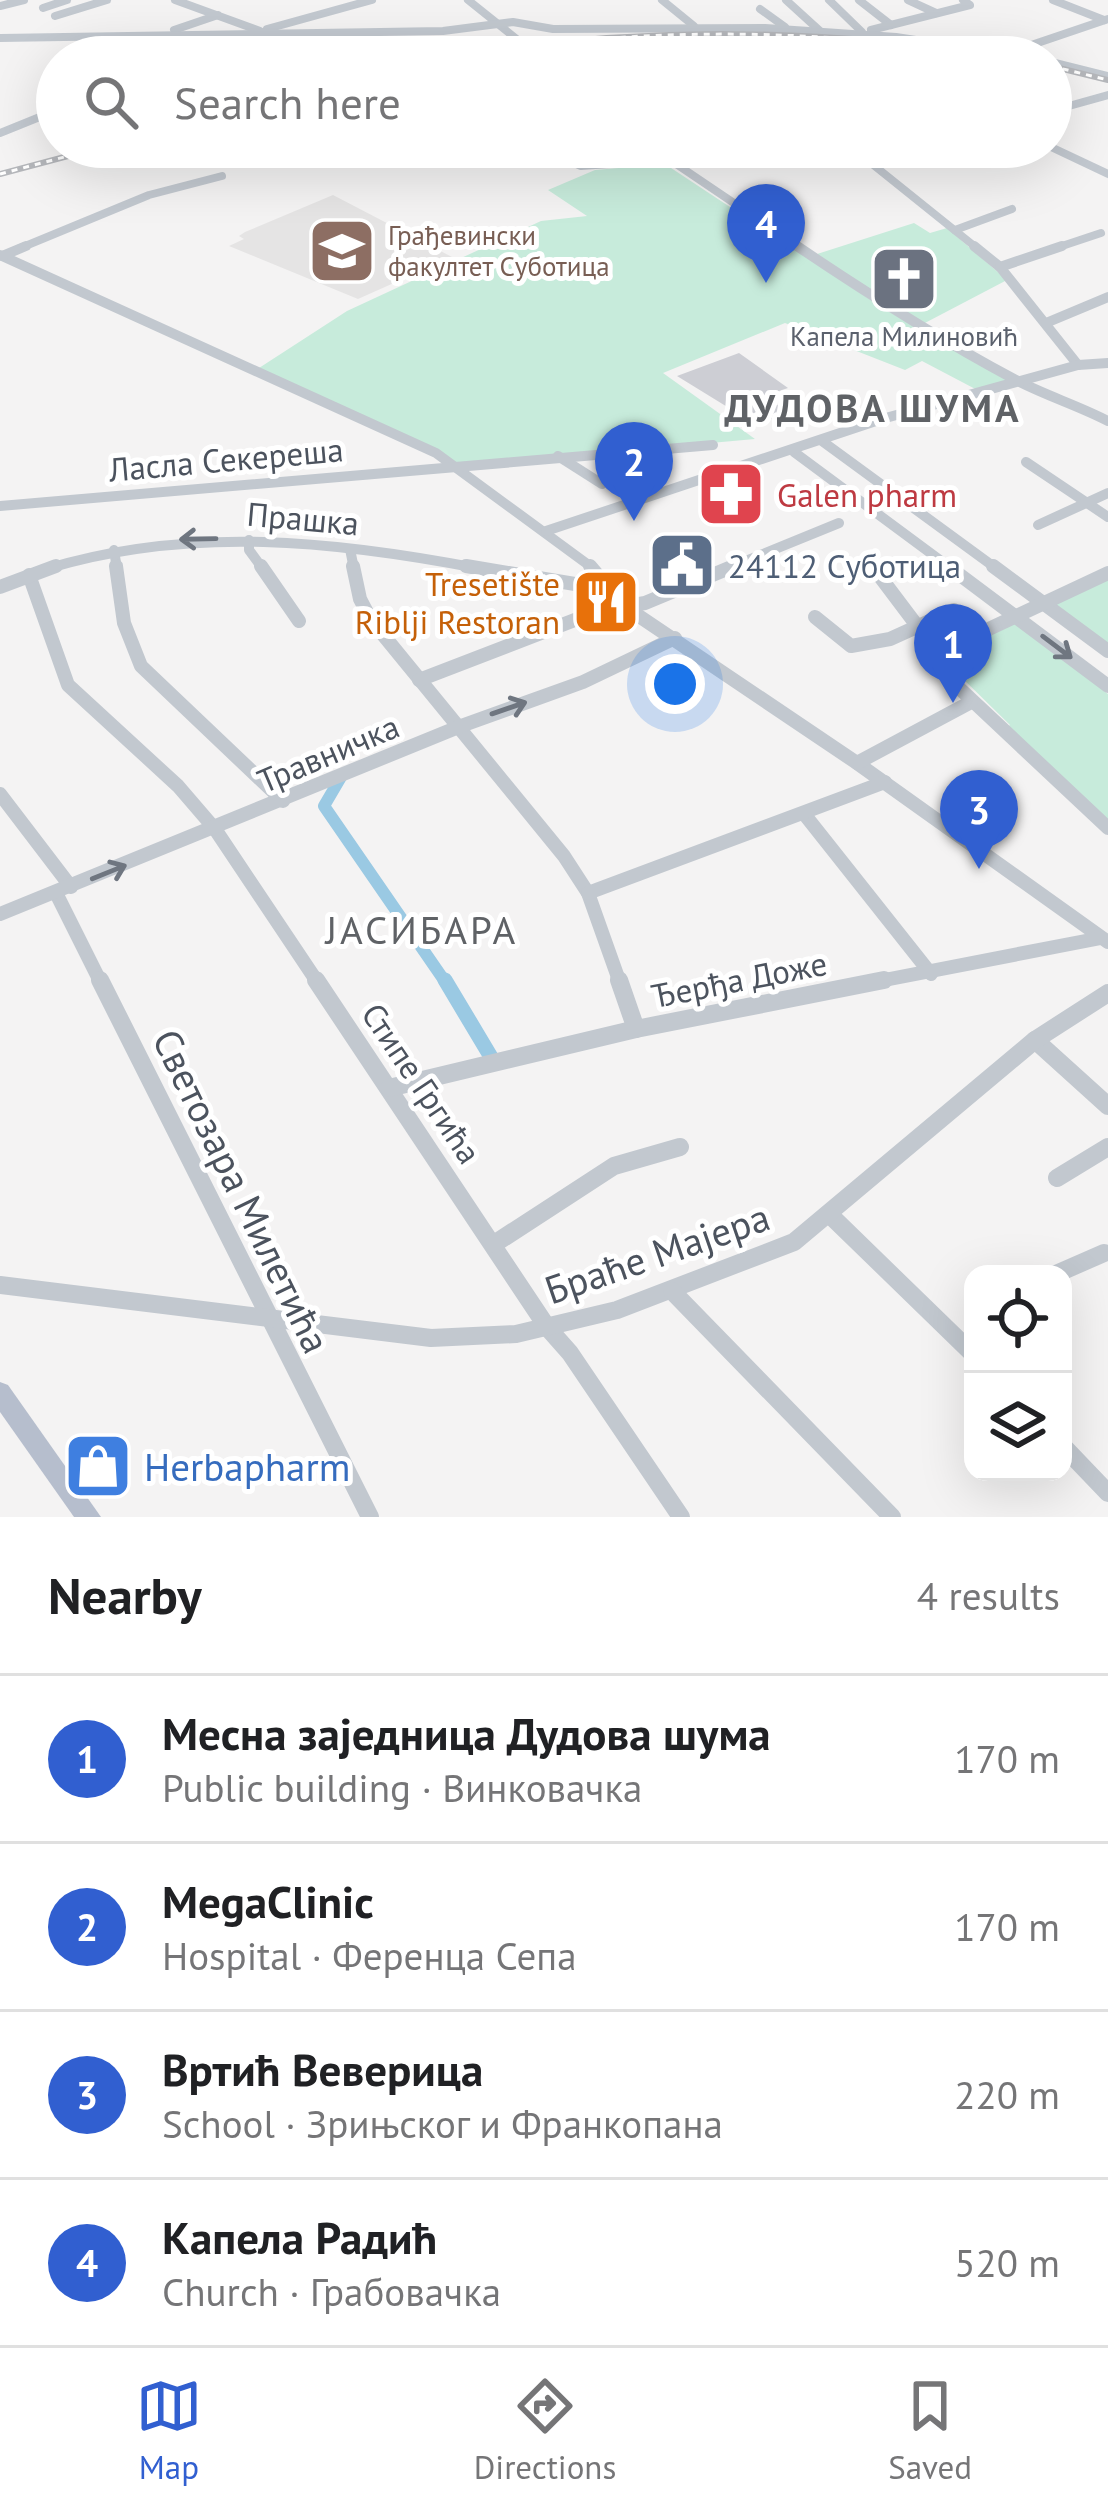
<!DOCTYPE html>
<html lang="en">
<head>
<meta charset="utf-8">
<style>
	:root { --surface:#fff; --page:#f6f6f6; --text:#202124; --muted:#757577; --line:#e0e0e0; --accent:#315fd0 }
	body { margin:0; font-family:"PT Sans",sans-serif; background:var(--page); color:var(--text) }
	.controls { position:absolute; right:36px; bottom:36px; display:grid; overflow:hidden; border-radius:24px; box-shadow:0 12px 48px #0002 }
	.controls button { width:108px; height:108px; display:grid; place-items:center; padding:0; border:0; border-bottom:3px solid var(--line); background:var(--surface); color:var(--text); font:60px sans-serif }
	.you { position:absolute; left:675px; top:684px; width:42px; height:42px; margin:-30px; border:9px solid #fff; border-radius:50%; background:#1a73e8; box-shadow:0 0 0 18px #1a73e833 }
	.badge { display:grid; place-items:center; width:78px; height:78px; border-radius:50%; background:var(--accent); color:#fff; font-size:39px; font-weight:700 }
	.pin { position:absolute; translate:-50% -99px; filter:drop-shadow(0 3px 6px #0008) }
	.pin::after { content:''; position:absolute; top:63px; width:42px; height:36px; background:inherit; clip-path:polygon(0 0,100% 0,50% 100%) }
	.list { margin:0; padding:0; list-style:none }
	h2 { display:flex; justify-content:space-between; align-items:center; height:156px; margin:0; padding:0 48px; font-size:51px }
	h2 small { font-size:39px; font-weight:400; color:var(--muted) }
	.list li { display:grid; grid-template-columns:78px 1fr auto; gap:36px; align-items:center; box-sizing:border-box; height:168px; padding:0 48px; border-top:3px solid var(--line) }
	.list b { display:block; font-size:45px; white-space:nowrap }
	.list p { margin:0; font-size:39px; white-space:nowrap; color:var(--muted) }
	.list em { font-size:39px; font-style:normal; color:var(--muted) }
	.icon { flex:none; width:66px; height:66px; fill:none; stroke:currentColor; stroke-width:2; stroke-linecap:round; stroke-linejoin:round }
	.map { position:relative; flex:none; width:1108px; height:1517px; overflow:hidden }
	.search { position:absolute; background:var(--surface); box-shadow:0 12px 48px #0002; left:36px; right:36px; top:36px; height:132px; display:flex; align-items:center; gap:30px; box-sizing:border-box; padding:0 42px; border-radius:66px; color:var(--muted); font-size:45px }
	.sheet { height:828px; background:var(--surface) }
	nav { display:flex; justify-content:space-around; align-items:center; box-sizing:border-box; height:168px; border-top:3px solid var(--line); background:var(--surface); font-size:33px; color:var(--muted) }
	nav a { display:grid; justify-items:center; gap:6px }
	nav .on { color:var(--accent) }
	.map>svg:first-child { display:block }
</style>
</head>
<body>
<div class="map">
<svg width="1108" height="1517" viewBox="0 0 1108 1517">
	<rect width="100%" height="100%" fill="#f4f3f3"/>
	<polygon fill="#e5e4e4" points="333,195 452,257 358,299 229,246 244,239 239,236 245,232"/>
	<g fill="#c7ebdb">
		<polygon points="665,164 886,310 1013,381 981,392 922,361 905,370 785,323 663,373 755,439 456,466 253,372 347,311 541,221 587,216 548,190 595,170"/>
		<polygon points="914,223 930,233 947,228 1007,280 923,324 814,255"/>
		<polygon points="1108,575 1108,645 1050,607"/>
		<polygon points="1015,618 1019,625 1108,694 1108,824 1005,729 1010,725 957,673 948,674 931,658"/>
	</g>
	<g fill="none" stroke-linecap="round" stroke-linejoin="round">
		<polyline stroke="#9ac9e3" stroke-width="12" points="341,777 324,806 446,983"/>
		<polyline stroke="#9ac9e3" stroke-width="15" points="445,980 494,1062"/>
	</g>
	<polygon fill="#cdced4" points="739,353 788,388 773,393 771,400 788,413 755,424 677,376"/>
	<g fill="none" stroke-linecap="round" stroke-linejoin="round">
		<g stroke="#c2c8cf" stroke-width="8">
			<polyline points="175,0 260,31"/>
			<polyline points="468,0 539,57"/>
			<polyline points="662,0 694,26"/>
			<polyline points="786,0 820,31"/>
			<polyline points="829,0 862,32"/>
			<polyline points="859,0 891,25"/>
			<polyline points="908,0 936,13"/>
			<polyline points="1053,0 1104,20"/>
			<polyline points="0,6 24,0"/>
			<polyline points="43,8 67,0"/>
			<polyline points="760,9 785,27"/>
			<polyline points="55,16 107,0"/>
			<polyline points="267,29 372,0"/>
			<polyline points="174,30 218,15"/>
			<polyline points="871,30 970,5 963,0"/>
			<polyline points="296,35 298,40 343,57"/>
			<polyline points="704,35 732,57"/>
			<polyline points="0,38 443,31 513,22 553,29 765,28 896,37 1027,57"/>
			<polyline points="1011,52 1108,19"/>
			<polyline points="896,53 903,57"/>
			<polyline points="210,57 255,39"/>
			<polyline points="434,57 521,42"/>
			<polyline points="1051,62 1108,76"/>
			<polyline points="1051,111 1108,95"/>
			<polyline points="0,133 57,110"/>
			<polyline points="539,147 581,166 668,160"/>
			<polyline points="651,147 802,249"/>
			<polyline points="851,147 978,249"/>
			<polyline points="1051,147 1108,174"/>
			<polyline points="955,230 1012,209"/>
			<polyline points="18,249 149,195 222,176"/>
			<polyline points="1053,249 1101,233"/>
		</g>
		<g stroke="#c2c8cf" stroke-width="10">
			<path d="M797 246C868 294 939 339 1014 379 1044 395 1077 405 1108 421"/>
			<polyline points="974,246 1000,267 1078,365"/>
			<polyline points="0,255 436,453 594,569"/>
			<polyline points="2,256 26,246"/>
			<polyline points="1000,267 1062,246"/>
			<polyline points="1046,323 1108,297"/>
			<polyline points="822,441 997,569"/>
			<polyline points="794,452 952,569"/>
			<polyline points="558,456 602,484"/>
			<polyline points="1026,462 1108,517"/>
			<polyline points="0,506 713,445"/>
			<polyline points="1038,525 1108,493"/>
			<polyline points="546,531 882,419 1078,365 1108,363"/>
			<polyline points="249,540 249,550 263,569"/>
			<polyline points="350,549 354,569"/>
			<polyline points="114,550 117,569"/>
			<polyline points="868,561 874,569"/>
			<path d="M46 569C191 525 336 541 482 569"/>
			<polyline points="726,569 839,523"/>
		</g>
		<g stroke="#c2c8cf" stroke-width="14">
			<polyline points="116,566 124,623 141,666 283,801"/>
			<polyline points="261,566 299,621"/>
			<polyline points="353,566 360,599 371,620 564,856 588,893 620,983"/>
			<polyline points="466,566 605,589"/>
			<polyline points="590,566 624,606 857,763 1108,942"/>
			<polyline points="872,566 918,627"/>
			<polyline points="948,566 1108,686"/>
			<polyline points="993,566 1108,651"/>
			<polyline points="1108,573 927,658 1108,828"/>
			<polyline points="29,575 68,685 178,786 215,829 318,983"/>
			<polyline points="0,587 56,566"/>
			<polyline points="815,617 851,646 890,639 954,610"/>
			<polyline points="419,680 598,611 645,603 734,566"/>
			<polyline points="857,763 971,702"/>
			<polyline points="0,794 71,887"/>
			<polyline points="805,815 931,974"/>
			<polyline points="56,893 101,983"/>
			<polyline points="588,893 885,782"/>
			<polyline points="0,914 461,726 583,682 675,638"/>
			<polyline points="869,983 1101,938"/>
		</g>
		<g stroke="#c2c8cf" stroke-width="18">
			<polyline points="100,980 370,1517"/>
			<polyline points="316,980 547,1327 570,1353 681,1517"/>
			<polyline points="619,980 636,1029"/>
			<polyline points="1035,1040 1108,1106"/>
			<polyline points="389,1088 636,1029 884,980"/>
			<polyline points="1057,1178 1108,1147"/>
			<polyline points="829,1214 973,1354"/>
			<polyline points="494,1244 614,1166 680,1147"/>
			<polyline points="1056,1274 1104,1253"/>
			<polyline points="0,1285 431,1338 516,1334 617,1310 794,1242 1035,1040 1108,993"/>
			<polyline points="672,1291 892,1517"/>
			<polyline points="1063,1446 1108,1493"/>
		</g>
		<polygon fill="#b6becd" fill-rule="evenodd" points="0,1382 8,1385 101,1517 74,1517 0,1412"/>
		<defs>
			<g id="rail">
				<path d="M453 57C639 25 820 28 1006 57"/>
				<polyline points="1051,66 1108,80"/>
				<polyline points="0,174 102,147"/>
			</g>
		</defs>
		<use href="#rail" stroke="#b5b7bb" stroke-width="6"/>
		<use href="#rail" stroke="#fff" stroke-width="3" stroke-dasharray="6" stroke-linecap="butt"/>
	</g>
	<defs><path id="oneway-shaft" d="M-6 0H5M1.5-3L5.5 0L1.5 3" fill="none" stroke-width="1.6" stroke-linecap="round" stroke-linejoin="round" transform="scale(3)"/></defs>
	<g stroke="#6f7680">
		<use href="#oneway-shaft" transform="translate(198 539) rotate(179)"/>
		<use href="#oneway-shaft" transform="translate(1057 647) rotate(37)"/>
		<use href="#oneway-shaft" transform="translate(509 708) rotate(-19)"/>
		<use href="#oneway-shaft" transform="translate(109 872) rotate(-22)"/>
	</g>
	<defs>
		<symbol id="university-square" viewBox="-11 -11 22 22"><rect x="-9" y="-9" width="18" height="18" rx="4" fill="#8d6e63" stroke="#fff"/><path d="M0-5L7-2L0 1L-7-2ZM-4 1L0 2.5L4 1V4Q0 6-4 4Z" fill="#fff"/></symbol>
		<symbol id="church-square" viewBox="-11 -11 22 22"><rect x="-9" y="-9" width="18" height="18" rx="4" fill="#6b7280" stroke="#fff"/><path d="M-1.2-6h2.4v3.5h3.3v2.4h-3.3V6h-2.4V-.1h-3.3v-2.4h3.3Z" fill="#fff"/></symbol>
		<symbol id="pharmacy-square" viewBox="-11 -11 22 22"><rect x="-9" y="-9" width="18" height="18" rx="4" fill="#e0444e" stroke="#fff"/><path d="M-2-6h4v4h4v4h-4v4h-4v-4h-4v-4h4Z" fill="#fff"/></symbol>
		<symbol id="civic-square" viewBox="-11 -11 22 22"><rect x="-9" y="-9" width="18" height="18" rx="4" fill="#5c6f8a" stroke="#fff"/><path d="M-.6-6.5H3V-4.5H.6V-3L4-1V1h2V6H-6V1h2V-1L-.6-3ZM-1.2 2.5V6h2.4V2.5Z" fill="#fff"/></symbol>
		<symbol id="restaurant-square" viewBox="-11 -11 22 22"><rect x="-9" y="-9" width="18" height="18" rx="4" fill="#e8710a" stroke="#fff"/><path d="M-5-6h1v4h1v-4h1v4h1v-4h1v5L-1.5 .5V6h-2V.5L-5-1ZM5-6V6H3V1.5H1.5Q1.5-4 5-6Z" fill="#fff"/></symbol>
		<symbol id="shop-square" viewBox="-11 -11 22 22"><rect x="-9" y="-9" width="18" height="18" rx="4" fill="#3f7fe0" stroke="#fff"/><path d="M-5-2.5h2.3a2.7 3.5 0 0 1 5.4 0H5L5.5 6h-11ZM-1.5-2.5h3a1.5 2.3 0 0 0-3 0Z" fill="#fff"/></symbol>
	</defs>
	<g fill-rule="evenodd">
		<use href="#university-square" x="304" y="213" width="76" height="76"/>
		<use href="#church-square" x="866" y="241" width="76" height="76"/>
		<use href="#pharmacy-square" x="693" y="456" width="76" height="76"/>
		<use href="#civic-square" x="644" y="527" width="76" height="76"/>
		<use href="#restaurant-square" x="568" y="564" width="76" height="76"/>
		<use href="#shop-square" x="60" y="1428" width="76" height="76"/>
	</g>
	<g text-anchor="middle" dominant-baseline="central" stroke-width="10" stroke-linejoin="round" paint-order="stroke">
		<g font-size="27" fill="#785e54" stroke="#fff" text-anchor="start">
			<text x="388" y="235">Грађевински<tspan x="388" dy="31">факултет Суботица</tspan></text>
		</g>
		<g font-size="27" fill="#5b616d" stroke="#fff">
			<text x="904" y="336">Капела Милиновић</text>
		</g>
		<g font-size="33" fill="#4c535e" stroke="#fff">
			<text transform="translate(226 459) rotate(-5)">Ласла Секереша</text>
			<text transform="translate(303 518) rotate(5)">Прашка</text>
			<text transform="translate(328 753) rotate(-23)">Травничка</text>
			<text transform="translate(739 979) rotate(-11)">Ђерђа Доже</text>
			<text transform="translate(422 1083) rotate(56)">Стипе Гргића</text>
		</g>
		<g font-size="33" fill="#be3a42" stroke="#fff" text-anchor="start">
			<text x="777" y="494">Galen pharm</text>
		</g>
		<g font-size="33" fill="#4e5e75" stroke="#fff" text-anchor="start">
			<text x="728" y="565">24112 Суботица</text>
		</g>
		<g font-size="33" fill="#c56008" stroke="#fff" text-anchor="end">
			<text x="560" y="583">Tresetište<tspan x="560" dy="38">Riblji Restoran</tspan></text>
		</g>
		<g font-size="39" font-weight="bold" letter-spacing="3" fill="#5f6266" stroke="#fff">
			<text x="873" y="407">ДУДОВА ШУМА</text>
		</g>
		<g font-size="39" letter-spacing="3" fill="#5f6266" stroke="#fff">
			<text x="422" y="929">ЈАСИБАРА</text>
		</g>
		<g font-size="39" fill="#4c535e" stroke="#fff">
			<text transform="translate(242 1191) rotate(64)">Светозара Милетића</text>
			<text transform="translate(657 1253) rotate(-19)">Браће Мајера</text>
		</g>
		<g font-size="39" fill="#366cbe" stroke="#fff" text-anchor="start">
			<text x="144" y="1466">Herbapharm</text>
		</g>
	</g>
</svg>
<div class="controls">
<button><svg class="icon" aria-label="locate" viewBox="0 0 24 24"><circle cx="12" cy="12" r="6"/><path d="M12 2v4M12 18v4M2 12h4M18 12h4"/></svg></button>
<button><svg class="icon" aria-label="layers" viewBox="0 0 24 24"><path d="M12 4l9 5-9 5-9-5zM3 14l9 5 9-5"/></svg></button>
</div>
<div class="you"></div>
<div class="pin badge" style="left:953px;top:703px">1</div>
<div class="pin badge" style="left:634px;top:521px">2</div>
<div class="pin badge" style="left:979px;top:869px">3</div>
<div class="pin badge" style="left:766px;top:283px">4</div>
<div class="search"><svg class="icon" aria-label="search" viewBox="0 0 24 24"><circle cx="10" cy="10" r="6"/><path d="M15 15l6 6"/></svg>Search here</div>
</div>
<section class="sheet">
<h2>Nearby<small>4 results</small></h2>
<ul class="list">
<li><span class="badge">1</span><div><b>Месна заједница Дудова шума</b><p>Public building · Винковачка</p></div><em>170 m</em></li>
<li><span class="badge">2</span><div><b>MegaClinic</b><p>Hospital · Ференца Сепа</p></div><em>170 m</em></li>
<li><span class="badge">3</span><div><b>Вртић Веверица</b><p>School · Зрињског и Франкопана</p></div><em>220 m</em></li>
<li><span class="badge">4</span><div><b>Капела Радић</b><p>Church · Грабовачка</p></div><em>520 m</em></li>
</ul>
</section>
<nav>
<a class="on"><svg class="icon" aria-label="map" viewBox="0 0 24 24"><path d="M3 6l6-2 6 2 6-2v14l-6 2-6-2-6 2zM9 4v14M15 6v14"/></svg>Map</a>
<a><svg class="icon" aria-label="directions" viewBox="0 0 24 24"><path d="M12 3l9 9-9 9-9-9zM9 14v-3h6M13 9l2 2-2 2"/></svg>Directions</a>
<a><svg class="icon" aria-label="saved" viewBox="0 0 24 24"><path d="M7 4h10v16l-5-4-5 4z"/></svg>Saved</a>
</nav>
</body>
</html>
